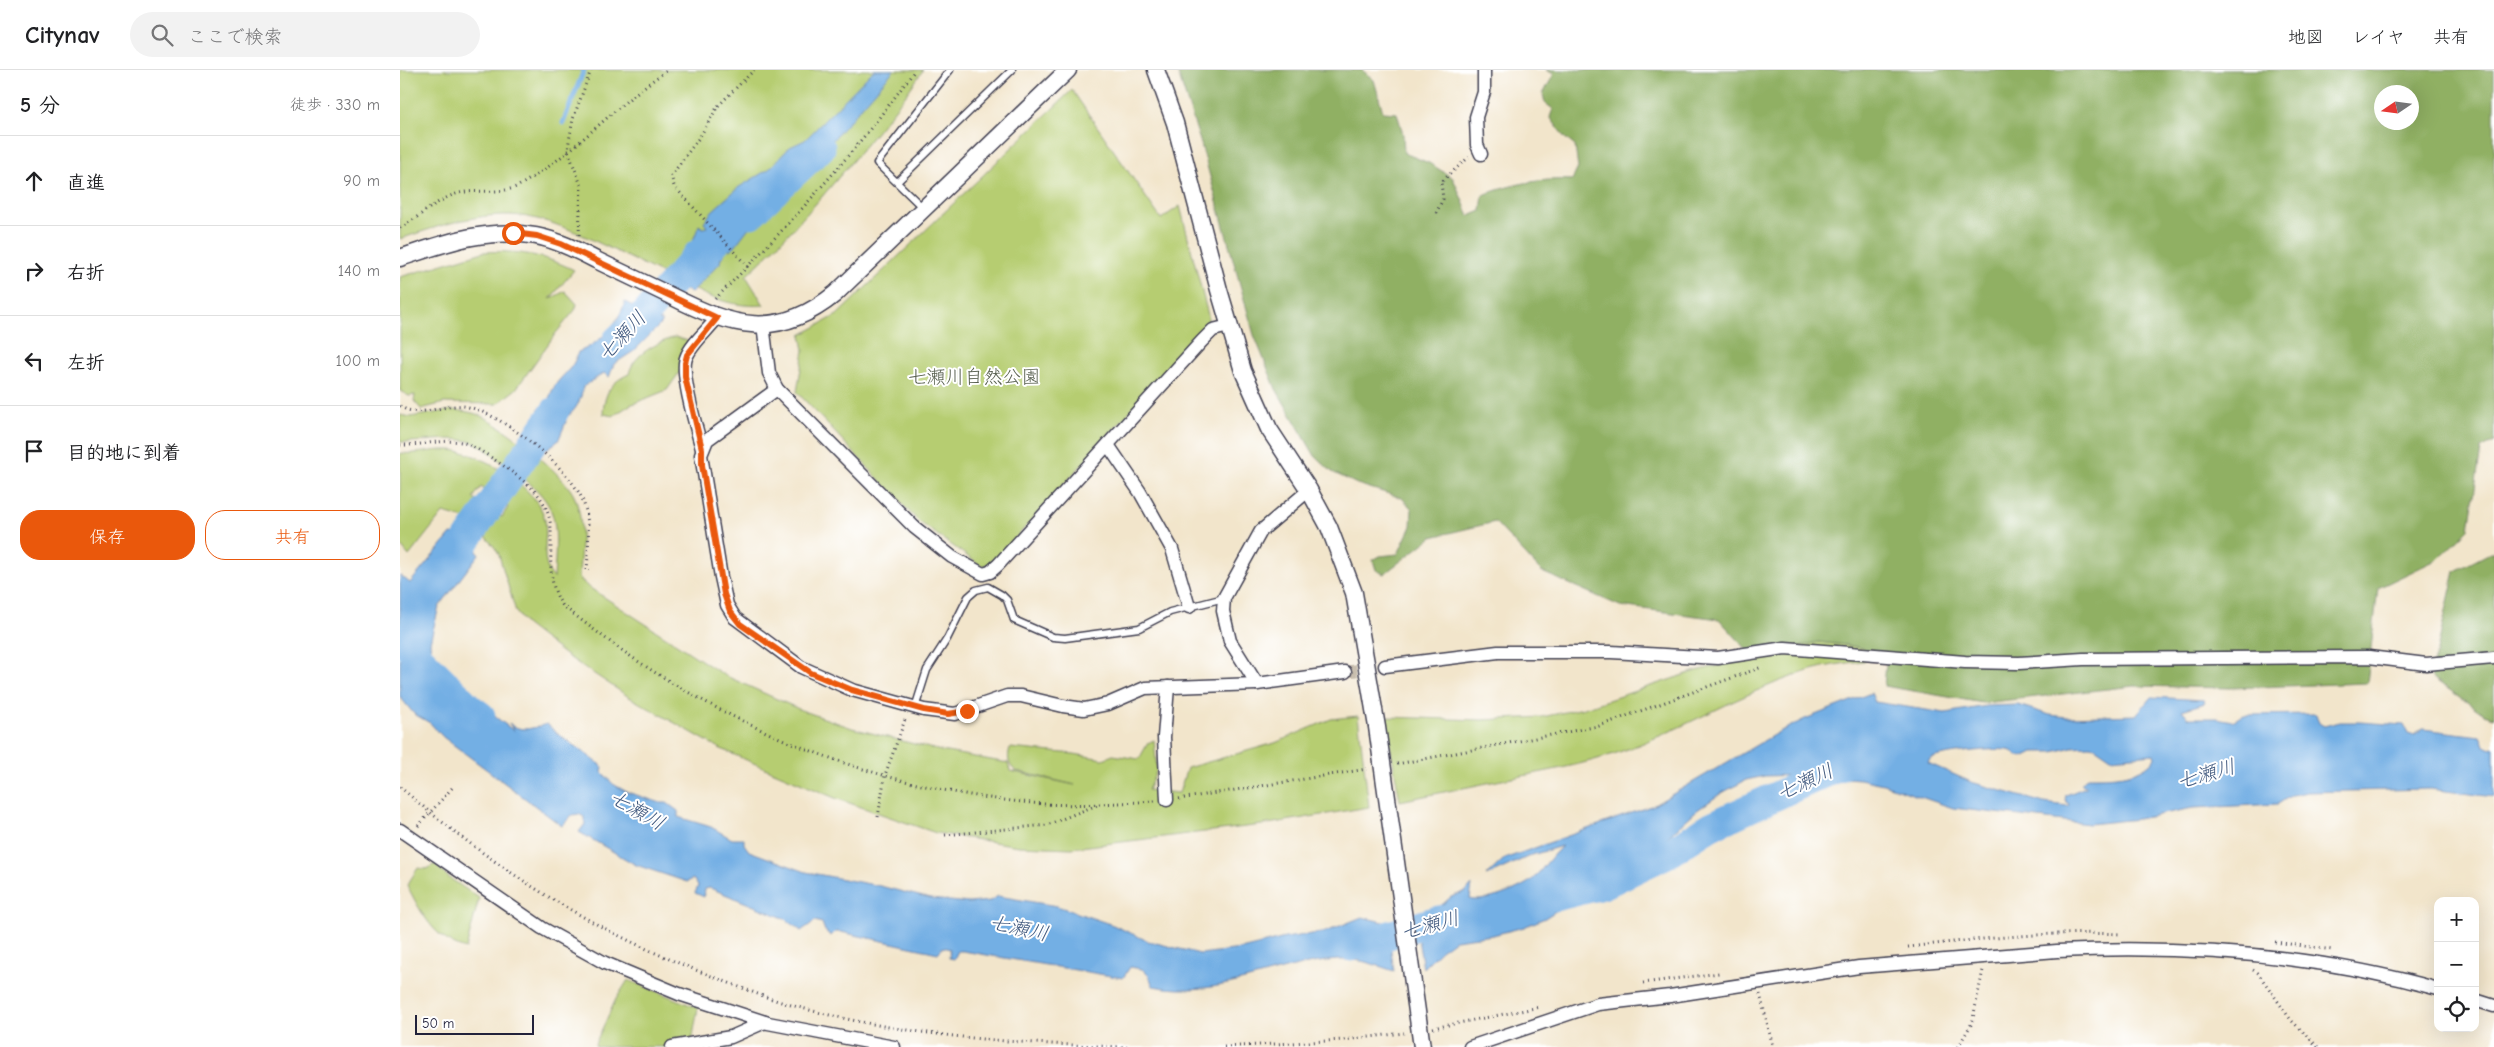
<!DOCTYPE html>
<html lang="ja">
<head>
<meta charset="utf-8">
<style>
	:root { --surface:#fff; --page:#f2f2f2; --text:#202124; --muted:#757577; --line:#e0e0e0; --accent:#ea580c }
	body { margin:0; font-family:"Comic Neue","Klee One",sans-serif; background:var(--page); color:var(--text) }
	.controls { position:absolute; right:15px; bottom:15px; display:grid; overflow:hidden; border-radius:10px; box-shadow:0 5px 20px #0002 }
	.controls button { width:45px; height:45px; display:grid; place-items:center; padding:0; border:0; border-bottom:1px solid var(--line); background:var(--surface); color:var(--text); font:25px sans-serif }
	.compass { position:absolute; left:1974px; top:15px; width:45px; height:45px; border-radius:50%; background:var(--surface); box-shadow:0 5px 20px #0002; rotate:257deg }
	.scale { position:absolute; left:15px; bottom:12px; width:119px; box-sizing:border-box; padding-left:5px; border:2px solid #22223b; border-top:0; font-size:14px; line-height:18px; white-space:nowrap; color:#22223b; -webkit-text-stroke:4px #fff; paint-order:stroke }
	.stop { position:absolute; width:15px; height:15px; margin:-11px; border:4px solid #ea580c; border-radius:50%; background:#fff }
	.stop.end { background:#ea580c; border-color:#fff; box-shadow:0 1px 5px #0008 }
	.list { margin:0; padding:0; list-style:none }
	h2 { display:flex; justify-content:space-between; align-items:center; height:65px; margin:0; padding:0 20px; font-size:21px }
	h2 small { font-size:16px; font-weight:400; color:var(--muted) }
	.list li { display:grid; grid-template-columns:32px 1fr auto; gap:15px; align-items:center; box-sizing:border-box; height:90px; padding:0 20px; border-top:1px solid var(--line) }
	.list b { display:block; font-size:19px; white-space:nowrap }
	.list em { font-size:16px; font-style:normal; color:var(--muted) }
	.actions { display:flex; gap:10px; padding:15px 20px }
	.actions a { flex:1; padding:11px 0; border:1px solid var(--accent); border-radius:20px; text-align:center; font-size:18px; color:var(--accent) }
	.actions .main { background:var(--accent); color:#fff }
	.icon { flex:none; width:28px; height:28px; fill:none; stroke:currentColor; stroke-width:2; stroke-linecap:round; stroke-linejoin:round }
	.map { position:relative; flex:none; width:2094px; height:977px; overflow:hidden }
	header { display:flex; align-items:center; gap:30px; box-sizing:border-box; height:70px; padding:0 25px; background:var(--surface); border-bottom:1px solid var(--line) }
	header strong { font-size:24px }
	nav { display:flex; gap:28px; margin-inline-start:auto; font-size:18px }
	.search { width:350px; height:45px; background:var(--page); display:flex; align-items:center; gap:12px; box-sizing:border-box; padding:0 18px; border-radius:28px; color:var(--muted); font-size:19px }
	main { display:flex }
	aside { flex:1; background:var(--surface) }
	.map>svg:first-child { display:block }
</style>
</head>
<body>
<header>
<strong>Citynav</strong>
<div class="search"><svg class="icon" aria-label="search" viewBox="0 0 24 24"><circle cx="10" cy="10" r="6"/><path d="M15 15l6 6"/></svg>ここで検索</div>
<nav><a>地図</a><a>レイヤ</a><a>共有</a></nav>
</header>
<main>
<aside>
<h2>5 分<small>徒歩 · 330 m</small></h2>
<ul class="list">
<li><svg class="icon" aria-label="ahead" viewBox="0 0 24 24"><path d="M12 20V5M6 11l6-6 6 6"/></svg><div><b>直進</b></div><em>90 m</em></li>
<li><svg class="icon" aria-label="right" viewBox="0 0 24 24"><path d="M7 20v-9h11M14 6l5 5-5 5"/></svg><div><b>右折</b></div><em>140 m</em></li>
<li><svg class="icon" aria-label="left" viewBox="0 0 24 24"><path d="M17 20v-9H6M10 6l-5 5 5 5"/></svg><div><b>左折</b></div><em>100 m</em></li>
<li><svg class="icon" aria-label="arrive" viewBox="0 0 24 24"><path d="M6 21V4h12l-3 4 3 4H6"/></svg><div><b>目的地に到着</b></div></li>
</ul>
<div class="actions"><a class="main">保存</a><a>共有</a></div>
</aside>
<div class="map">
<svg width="2094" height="977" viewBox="0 0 2094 977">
	<rect width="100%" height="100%" fill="#fff"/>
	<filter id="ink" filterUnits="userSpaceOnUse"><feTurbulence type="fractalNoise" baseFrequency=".02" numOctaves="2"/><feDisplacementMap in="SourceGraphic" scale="10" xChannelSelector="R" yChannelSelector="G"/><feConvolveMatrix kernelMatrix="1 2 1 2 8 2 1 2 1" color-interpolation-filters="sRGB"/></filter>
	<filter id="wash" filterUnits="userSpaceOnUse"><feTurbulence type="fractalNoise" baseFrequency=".0096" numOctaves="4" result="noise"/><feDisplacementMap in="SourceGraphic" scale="20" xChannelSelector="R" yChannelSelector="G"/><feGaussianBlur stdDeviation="1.12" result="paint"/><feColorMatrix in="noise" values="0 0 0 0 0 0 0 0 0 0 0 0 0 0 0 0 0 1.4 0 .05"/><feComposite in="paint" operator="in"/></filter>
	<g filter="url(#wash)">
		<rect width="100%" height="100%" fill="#f2e5cb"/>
		<g fill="#b6cd71" stroke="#6c7856">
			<path d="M0 0H523C504 29 482 55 460 82 424 125 388 167 346 206L364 235C344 237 327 233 308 226 279 212 251 198 222 184 188 168 150 147 111 145 72 144 36 157 0 169Z"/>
			<polygon points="672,20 761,149 780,136 808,245 808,255 593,493 581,496 518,451 397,322 404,280 401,265 437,245"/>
			<path d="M83 182C117 180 144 185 174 200L150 229 165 221 177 234 175 240 156 263 116 319 97 334 44 333 21 339 14 331 15 325 9 326 0 321V207Z"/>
			<path d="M275 267 288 271 289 277 279 303 267 320 230 335 213 346 203 344C204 325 210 312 229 304 233 284 257 273 275 267Z"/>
			<path d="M52 340C63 341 75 342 85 348 107 359 167 406 175 428 185 453 180 481 179 508L187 516 324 605 401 640 452 658 541 681 608 693 610 701 675 715 616 701C608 696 607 687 610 678L674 684 703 689 713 685 739 689 748 673 754 670 757 700 748 720 779 723 787 698 875 673 931 649 958 646 969 737 862 755 672 778 619 776 536 763 435 728 374 702 319 678 229 627 164 584 125 554 116 542 98 482 85 465 98 445 102 447 108 437 81 417 73 428 78 432 65 449 43 443 9 486 0 475V383C17 385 33 379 50 380 79 381 140 419 145 450 148 470 139 493 154 508 158 442 159 433 103 393 93 386 81 373 68 371 44 366 23 373 0 372V345L10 347Z"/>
			<path d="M1418 572 1446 575 1487 583V587C1459 593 1429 593 1402 603 1337 625 1279 662 1214 684 1184 694 1153 700 1122 706 1081 714 1040 723 1000 731L985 647 1082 650 1142 647 1184 638 1296 601Z"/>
			<path d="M35 794 48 807 79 828 66 879C35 871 20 841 7 815L18 798 26 799Z"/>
			<polygon points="228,910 298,938 291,977 196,977 195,974 216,929"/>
		</g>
		<g fill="#90b063" stroke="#59694f" fill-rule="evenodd">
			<path d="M777 0H962L974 10 983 42 997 43 1003 64 1004 83 1029 93 1053 108 1069 146 1081 141 1083 125C1112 114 1141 108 1172 110L1178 98 1175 76 1165 68 1150 47 1153 39 1145 33 1143 24 1154 4 1146 0H2094V372L2081 379 2069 459 2038 489 1978 518 1967 613 1830 618 1734 616 1583 633 1484 616 1487 583 1446 575 1418 572 1358 587 1351 584 1319 549 1220 536 1142 502 1095 452 1032 467 984 504 976 500 973 490 980 486 998 484 1011 456 1012 439 1002 428 957 414 932 402 915 386 876 319 854 265 801 74ZM1982 22H2012V52H1982Z"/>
			<polygon points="2094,481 2094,647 2084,644 2031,607 2055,501"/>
		</g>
		<g fill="#73afe4" stroke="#4a6890" fill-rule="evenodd">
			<polygon points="474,0 494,0 430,73 378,119 335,176 330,180 324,177 322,181 325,184 321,188 320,193 291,223 282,218 297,197 294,194 268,205 264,210 260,208 286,189 299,155 303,158 307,157 304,153 312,141 339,117 369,99 390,77 405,70"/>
			<path d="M225 232 263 252 234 281 214 294 209 307 204 303 183 317C181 331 176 341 165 348L166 352 158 371 144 381 124 367 136 357 139 338 144 339C148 332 149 328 152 321 159 305 173 302 178 282 198 275 219 253 225 232Z"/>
			<path d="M80 432 97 444 75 478 79 484 39 537 30 572 31 584 27 592V601L44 619 52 622 42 609 56 616 78 637 85 639 114 661 109 653C121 663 133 658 147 654 164 671 184 681 203 697L202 702 213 714 227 722 261 733H267L278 741V747L311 757 332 769H344V774L349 781 406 802 480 816 531 829 569 833 590 831 598 826 657 836 713 855 748 871 800 884 841 879 885 868 925 862 962 847 987 853 994 901C981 897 967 891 953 890 884 887 825 931 753 916L749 906 742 899 730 897 723 908 563 881H558L554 889 549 888 550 879 543 877 538 883 441 862H435L431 866 425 861 422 853 415 851 401 861 386 849 310 818 305 819 304 827 295 823 298 816 293 809 287 812 236 795 179 762 185 754 184 747 179 744 172 745 162 756 43 667 30 653 14 644 0 627V505L10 513 51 464 56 465Z"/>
			<path d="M1471 623 1475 632 1545 643 1587 636 1618 635 1650 645 1667 647 1736 645 1751 627 1804 630 1805 633 1782 640 1789 648H1817L1832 651 1844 645 1916 644 1919 653 1924 656 1940 652H1959L2004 655 2008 663 2015 665 2023 659 2080 666 2084 675 2089 678 2094 677V727L2030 719 1907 722 1892 725 1878 734 1793 738 1738 749 1689 754 1553 738 1483 714 1460 709 1403 705 1365 706 1346 710 1320 724 1296 741 1263 771 1145 848 1124 857 1093 865 1055 870 1041 880 1023 898 1015 852 1030 845 1051 827 1066 821 1072 815 1070 829C1084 834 1121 819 1133 809 1143 799 1151 786 1162 776L1132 785 1086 806 1104 789 1254 735 1377 663 1405 649ZM1689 676 1695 677 1711 688 1754 684 1755 688C1741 708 1708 707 1687 707L1681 714 1686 717 1666 725 1665 730 1670 735 1668 736 1644 733 1571 712 1528 693 1530 689C1543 683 1593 678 1608 680 1613 681 1614 683 1618 686H1625L1633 682H1653L1672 677Z"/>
		</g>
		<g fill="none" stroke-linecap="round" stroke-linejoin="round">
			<polyline stroke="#73afe4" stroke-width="5" points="163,53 184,0"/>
			<g stroke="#73afe4" stroke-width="29">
				<polyline points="351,144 421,78"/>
				<polyline points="217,270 246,243 298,184 318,170"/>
				<polyline points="66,471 155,341"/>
				<polyline points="0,568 70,638 81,646"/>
				<polyline points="1155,827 1203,815 1267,784 1311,756 1454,690"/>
				<polyline points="951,877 1034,851 1055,847"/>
			</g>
		</g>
	</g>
	<g filter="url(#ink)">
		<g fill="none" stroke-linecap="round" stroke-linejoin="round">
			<polyline stroke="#c8beae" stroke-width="12" stroke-dasharray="12 6" stroke-linecap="butt" points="945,602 985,596"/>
			<defs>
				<g id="service">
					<polyline points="497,112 612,0"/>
					<polyline points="523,138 477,93 550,0"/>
					<polyline points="515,638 527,600 547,569 568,527 576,520 588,517 602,525 607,530 614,550 653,567 665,568 739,558 770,542 824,528"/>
				</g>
				<g id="minor">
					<polyline points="1081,84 1077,75 1076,47 1084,22 1084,0"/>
					<polyline points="363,254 369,303 377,319 514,457 552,487 583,504 590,502 598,495 802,271 813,260 829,256"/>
					<polyline points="377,319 307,370 301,385 321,507 327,535 335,548 401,597 452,620 524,640 555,644 607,626 621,626 663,636 684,639 708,634 745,618 857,614 945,602"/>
					<polyline points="708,375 740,422 772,479 789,537"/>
					<path d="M302 379C297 360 280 304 286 288 291 274 308 260 317 248"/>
					<polyline points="985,596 1098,582 1211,582 1318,588 1385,578 1565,592 1619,593 1683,589 1969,587 2026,594 2094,588"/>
					<polyline points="857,614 830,571 823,541 824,528 861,461 909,420"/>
					<polyline points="767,730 764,667 768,617"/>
					<polyline points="0,760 142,858 205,893 279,924 368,953 494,977"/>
					<polyline points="2075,930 2094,936"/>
					<polyline points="272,977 331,967 365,952"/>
					<path d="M1070 977 1198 934 1270 926 1459 897 1657 881C1784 875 1915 884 2038 919"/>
				</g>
				<g id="tertiary">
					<polyline points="756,0 775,53 819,220 843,301 869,359 909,420 929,457 954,523 977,657 1022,977"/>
					<path d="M0 188C45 173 88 157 136 166 157 170 177 180 196 190 221 202 246 214 271 226 332 257 377 271 435 224L668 0"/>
				</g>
			</defs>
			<use href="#service" stroke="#413f51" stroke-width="9"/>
			<use href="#minor" stroke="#413f51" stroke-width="15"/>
			<use href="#tertiary" stroke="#413f51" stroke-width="19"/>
			<g stroke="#413f51" stroke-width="3" stroke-dasharray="1 4" stroke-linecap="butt">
				<polyline points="1036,143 1043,129 1041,112 1069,87"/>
				<path d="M0 158C20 147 37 129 59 123 78 119 103 125 120 115 175 84 215 34 268 0"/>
				<polyline points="179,165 181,115 168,81 169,71 173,49 191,0"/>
				<polyline points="348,197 274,116 271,106 301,65 318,36 354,0"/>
				<path d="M315 229C388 157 455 83 515 0"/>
				<path d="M0 336C17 349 44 334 63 336 98 340 174 400 184 434 191 456 188 480 187 502"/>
				<path d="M0 375C20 376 41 369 61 372 77 375 130 413 139 426 146 435 150 447 151 458 152 485 146 513 163 536 198 563 233 590 271 612 383 680 514 725 645 734 682 736 719 733 755 731"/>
				<polyline points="997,694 1199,656 1362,597"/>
				<path d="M0 717C94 798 186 857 301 902 335 915 367 929 402 938 508 967 621 974 730 977"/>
				<polyline points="779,729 967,699"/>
				<polyline points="478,747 485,705 506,647"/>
				<polyline points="18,756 53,717"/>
				<polyline points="545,765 647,755 697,735"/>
				<polyline points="1875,872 1933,880"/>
				<path d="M1508 877C1579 869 1650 861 1721 864"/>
				<polyline points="1853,900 1858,903 1891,950 1918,977"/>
				<polyline points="1243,913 1319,903"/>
				<polyline points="1360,924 1373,977"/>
				<polyline points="1033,958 1140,937"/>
				<polyline points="824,977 943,970 1004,963"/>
				<polyline points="1558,977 1572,953 1583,900"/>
			</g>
			<use href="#service" stroke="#fff" stroke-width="6"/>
			<use href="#minor" stroke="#fff" stroke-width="12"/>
			<use href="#tertiary" stroke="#fff" stroke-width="16"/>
		</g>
	</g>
	<g fill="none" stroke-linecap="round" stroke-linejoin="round" filter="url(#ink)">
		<polyline stroke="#ea580c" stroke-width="6" points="113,163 137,166 161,174 317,248 287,285 285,293 285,307 302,379 302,395 324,524 330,541 340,554 411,603 452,620 524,640 548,644 567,641"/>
	</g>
	<g text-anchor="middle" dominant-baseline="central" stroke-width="4" stroke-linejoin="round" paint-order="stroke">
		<g font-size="19" fill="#565e4e" stroke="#fff">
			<text x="574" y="307">七瀬川自然公園</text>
		</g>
		<g font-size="20" font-style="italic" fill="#425a7f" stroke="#fff">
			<text transform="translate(222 266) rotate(-47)">七瀬川</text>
			<text transform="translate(1806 704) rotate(-16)">七瀬川</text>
			<text transform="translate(1405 712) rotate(-25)">七瀬川</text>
			<text transform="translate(237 740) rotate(30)">七瀬川</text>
			<text transform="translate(1030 855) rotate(-15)">七瀬川</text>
			<text transform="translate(619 858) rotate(12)">七瀬川</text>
		</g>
	</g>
</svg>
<div class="controls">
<button>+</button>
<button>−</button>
<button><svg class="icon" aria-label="locate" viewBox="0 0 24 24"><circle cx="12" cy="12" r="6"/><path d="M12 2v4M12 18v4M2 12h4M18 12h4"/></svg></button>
</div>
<svg class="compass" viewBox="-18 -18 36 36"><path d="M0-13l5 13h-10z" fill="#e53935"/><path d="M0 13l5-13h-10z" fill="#757577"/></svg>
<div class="scale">50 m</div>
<div class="stop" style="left:113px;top:163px"></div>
<div class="stop end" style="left:567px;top:641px"></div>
</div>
</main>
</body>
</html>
